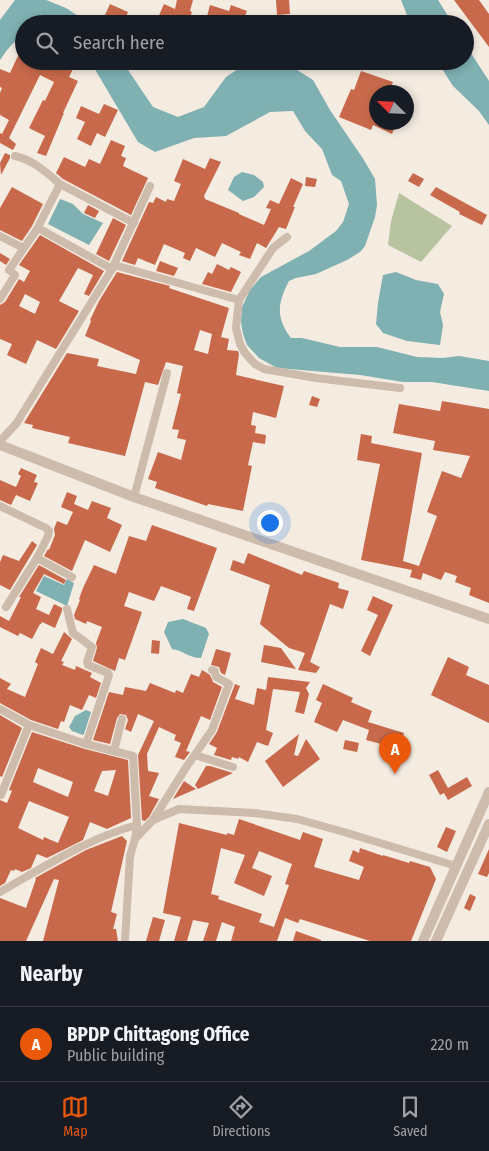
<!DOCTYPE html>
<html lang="en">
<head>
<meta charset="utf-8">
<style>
	:root { --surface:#171b24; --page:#242831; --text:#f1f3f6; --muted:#9ea1a6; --line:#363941; --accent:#ea580c }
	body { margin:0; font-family:"Fira Sans Condensed",sans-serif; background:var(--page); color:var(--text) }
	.compass { position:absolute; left:369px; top:85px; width:45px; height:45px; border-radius:50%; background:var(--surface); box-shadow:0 2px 8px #0003; rotate:294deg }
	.you { position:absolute; left:269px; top:522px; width:18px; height:18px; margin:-12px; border:4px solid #fff; border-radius:50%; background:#1a73e8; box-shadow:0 0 0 8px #1a73e833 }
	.badge { display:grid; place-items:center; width:32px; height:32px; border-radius:50%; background:var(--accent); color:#fff; font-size:16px; font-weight:700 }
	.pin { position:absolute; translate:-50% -41px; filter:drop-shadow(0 1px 2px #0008) }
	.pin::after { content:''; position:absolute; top:26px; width:18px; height:15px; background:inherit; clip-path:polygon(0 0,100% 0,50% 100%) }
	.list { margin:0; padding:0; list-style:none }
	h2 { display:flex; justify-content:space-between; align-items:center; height:65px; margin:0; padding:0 20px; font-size:21px }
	h2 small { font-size:16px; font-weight:400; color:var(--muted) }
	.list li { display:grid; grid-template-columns:32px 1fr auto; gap:15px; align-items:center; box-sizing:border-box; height:75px; padding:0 20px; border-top:1px solid var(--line) }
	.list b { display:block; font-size:19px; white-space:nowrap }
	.list p { margin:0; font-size:16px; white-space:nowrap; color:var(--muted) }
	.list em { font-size:16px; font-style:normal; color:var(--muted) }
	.icon { flex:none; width:28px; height:28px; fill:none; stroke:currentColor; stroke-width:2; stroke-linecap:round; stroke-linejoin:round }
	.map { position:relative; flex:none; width:489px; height:941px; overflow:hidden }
	.search { position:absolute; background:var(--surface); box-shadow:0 2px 8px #0003; left:15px; right:15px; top:15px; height:55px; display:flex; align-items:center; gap:12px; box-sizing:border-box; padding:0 18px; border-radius:28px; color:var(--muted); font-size:19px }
	.sheet { height:140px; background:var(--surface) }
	nav { display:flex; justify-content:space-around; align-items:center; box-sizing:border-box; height:70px; border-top:1px solid var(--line); background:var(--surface); font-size:14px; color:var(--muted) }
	nav a { display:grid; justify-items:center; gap:2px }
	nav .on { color:var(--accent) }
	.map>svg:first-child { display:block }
</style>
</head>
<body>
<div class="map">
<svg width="489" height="941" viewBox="0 0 489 941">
	<rect width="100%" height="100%" fill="#f4ebe1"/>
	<polygon fill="#b8c4a0" points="399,193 452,226 421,262 388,245 391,221"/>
	<g fill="#7fb0b2">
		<polygon points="15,0 46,0 66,8 90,24 54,24 49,21 39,24 24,24 24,32 7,50 0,60 0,20"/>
		<polygon points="401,0 438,0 453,24 415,24 407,15"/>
		<polygon points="465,44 489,81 489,125 479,111 453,86 437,61 465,61"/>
		<path d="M90 61H122L153 107 178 117 204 107 226 77 250 61H283L313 80 330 110 364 160 375 179 377 205 375 217 365 246 360 252 347 260 316 274 296 278 289 281C278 302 275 317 291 338H302L340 347H377L417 357 443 358 459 356 489 361V391L432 382H403L360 375 277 368 259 358 247 345 243 334 241 322 242 307 250 290 261 277 309 251 336 231 343 222 349 204 341 181 332 175 322 149 305 131 293 111 270 112 226 136 194 138 155 152 138 142Z"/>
		<polygon points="242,172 254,175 263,182 264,187 254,197 243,201 228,190 234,177"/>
		<polygon points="60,199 73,204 83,214 103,223 89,245 48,224"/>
		<polygon points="396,272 416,280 438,284 444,294 440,312 443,325 440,345 407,341 383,333 376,324 378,303 383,275"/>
		<polygon points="44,576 64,585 67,579 74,583 67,606 36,591"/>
		<path d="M183 619 206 628 209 634 201 658C189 658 182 650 172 649L164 632 168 622Z"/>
		<polygon points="86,710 91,712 84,734 83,735 72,731 69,727 75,716"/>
	</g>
	<g fill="#c8694b" fill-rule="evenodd">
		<polygon points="177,0 193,0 190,11 192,12 187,24 140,24 144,15 157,20 164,4 175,9"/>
		<polygon points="276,0 289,0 290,14 277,15"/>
		<polygon points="454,0 479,0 489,14 489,47"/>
		<polygon points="110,4 128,12 123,24 101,24"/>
		<polygon points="210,5 229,11 231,5 247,11 242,24 205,24"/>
		<polygon points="24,43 24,61 77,61 69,77 78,81 63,113 64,113 46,156 37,153 45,136 29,128 43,100 45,101 54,82 40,75 9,138 16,144 13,150 0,143 0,133 2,134 9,120 0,115 0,93 2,88 0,87 0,69 10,73"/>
		<polygon points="361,71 393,82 389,92 376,92 376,122 392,122 396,124 392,134 373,125 371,130 339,117 351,89 354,90"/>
		<polygon points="104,104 118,110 105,137 97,133 91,146 77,139 85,122 76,118 81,106 99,114"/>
		<polygon points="111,140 125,146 121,156 126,158 123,166 148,178 131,215 63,179 56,173 64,157 85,167 89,159 100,164"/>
		<polygon points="5,153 10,155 10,158 1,175 0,163"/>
		<polygon points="210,158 221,162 204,196 205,199 239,213 239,214 264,225 271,209 266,208 270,200 279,204 291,178 303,184 293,207 295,207 286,229 279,227 266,248 257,243 250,259 239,255 241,252 222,243 215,257 196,248 190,261 183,258 185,253 164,244 155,265 138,258 135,265 122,261 149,202 153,203 156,197 166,202 167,199 174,201 181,184 174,181 183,159 205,169"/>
		<polygon points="413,173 424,179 419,187 408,181"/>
		<polygon points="306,177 317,179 315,187 305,186"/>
		<polygon points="12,187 43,204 32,226 22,241 0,230 0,208"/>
		<polygon points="436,187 487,215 482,225 459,214 460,212 430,195"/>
		<polygon points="88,205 99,211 95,218 84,213"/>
		<polygon points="113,218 126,225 109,261 96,254"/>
		<path d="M40 235 104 271 89 296 84 294 93 275 78 268 59 301 79 311 56 349 37 340 26 364 7 355 12 344 0 339V305L5 302 19 279 24 282 30 271 19 265ZM25 294 40 302 35 314 19 306Z"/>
		<polygon points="0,253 10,259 6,265 0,261"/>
		<polygon points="160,261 178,268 174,276 156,271"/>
		<polygon points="217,264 229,270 231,267 241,272 231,292 202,284 208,272 212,274"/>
		<path d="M117 272 170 286 169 288 229 308 221 337 229 339 227 350 238 351 239 354 236 375 284 386 276 418 253 412 251 425 256 426 255 433 266 435 265 444 253 442 248 465 252 466 243 511 208 504 207 506 155 488 157 482 148 479 158 452 181 460 186 440 177 438 179 430 172 429 181 394 177 393 183 366 166 362 158 385 145 382 125 456 68 443 70 437 32 428 33 425 24 423 67 353 99 359 97 366 136 374 140 360 85 336 91 321 90 320 99 301ZM200 330 212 334 208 354 194 350Z"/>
		<polygon points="312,396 320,399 317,407 309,405"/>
		<polygon points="442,401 489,409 489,603 469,595 471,588 455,582 457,576 445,572 441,580 423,573 421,580 410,577 412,570 361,560 380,464 357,460 361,434 372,436 371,443 422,453 403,561 419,566 437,516 427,512 442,471 461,478 470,456 433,450 435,441 393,433 399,404 440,411"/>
		<polygon points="21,468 37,475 34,482 38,483 30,501 16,495 11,505 0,500 0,480 16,487 21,476 18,474"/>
		<polygon points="67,492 77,496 74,504 88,510 92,501 111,508 107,518 122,525 110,552 85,540 72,571 44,556 48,549 49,550 55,535 54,529 57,521 67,525 73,512 61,507"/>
		<polygon points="152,525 217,548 194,611 187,609 191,597 161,586 154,601 129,592 124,606 142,612 125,660 119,658 115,671 93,661 97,648 96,643 102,627 87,621 86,624 75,619 74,615 80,600 79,599 83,588 94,565 116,574 129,536 146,541"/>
		<polygon points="32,541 37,545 10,590 0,585 0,562 3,555 19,561"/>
		<polygon points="248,553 302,575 304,571 339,583 338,588 349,591 343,609 330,604 310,662 320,667 316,673 298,670 305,653 289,648 260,624 270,585 230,570 233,560 244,564"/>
		<polygon points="39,565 66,580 64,584 44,574 33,593 41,597 36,609 49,615 54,604 62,608 62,611 55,628 42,622 41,624 40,624 32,639 20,633 18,636 0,627 0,616 9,621 21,597 19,597"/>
		<polygon points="373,596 393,605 370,656 361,651 378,615 367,610"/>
		<polygon points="64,632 72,639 61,661 64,662 62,665 75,670 76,666 92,673 90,677 101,683 96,698 89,695 82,710 70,705 64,722 61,721 58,729 31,720 0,703 0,678 11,684 7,689 25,697 38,664 35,662 41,648 53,654"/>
		<polygon points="152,640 160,641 159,654 151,653"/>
		<polygon points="264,645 281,648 296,669 261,662"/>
		<polygon points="216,649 231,653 225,675 221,673 219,667 211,665"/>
		<polygon points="448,657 469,667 466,675 489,685 489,723 431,695"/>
		<polygon points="202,670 210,675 213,682 222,687 210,720 201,716 186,751 190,752 184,760 175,757 181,743 174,740 176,735 159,727 147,754 148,771 159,773 149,796 159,799 149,817 145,821 142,820 138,755 154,721 138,714 131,732 125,729 128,720 126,715 120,714 117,718 110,744 93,740 109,692 123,695 125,687 146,691 150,683 175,693 176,690 183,693 191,674 199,677"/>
		<polygon points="268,677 310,682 306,688 309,694 304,714 295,712 300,692 273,689 266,730 273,733 268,746 257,742 248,762 239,757 238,759 232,757 231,760 214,755 217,748 209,744 217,732 235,684 240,686 235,699 254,705 257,688 266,690"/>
		<polygon points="323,684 353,698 351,702 372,711 368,722 404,733 400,749 366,740 369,730 343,720 337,732 314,722 322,703 316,700"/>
		<polygon points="0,715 22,728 2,777 0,776"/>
		<path d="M32 732 85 749 128 760 131 818 107 829 90 822 83 840 47 858 37 854 31 868 22 872 15 869 14 871 11 870 5 883 0 886V800L7 803 12 791 9 790ZM38 768 73 782 68 797 33 782ZM116 770 108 796 94 791 102 771ZM29 801 69 817 58 843 44 837 43 840 18 828Z"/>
		<polygon points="299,734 294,755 298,756 306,739 320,759 283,787 265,761"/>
		<polygon points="345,740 359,743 357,752 343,749"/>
		<polygon points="206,766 210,766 233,773 198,789 195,785"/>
		<polygon points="438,770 448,788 467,777 472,786 448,800 444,793 440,795 429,775"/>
		<polygon points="184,781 196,789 173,799"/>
		<path d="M239 819 300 840 303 832 323 839 314 867 359 880 364 867 349 861 353 850 359 853 360 848 383 856V855L409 863 410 861 430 867 436 879 411 941H370L300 919 298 923 285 918 277 941H231L235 927 222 922 216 941H203L209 923 193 920 187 941H174L181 917 163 913 179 823 227 835V833L234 835ZM221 848 245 855 234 883 264 896 272 876 252 868 259 851 292 864 285 884 289 885 274 927 259 922 262 914 218 899 219 896 211 894Z"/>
		<polygon points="446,827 456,831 447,852 437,847"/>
		<polygon points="122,836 127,841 111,912 117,914 113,929 116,929 118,941 43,941 59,880 54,879 26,941 0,941 0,898 26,908 36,879 35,878 86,850"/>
		<polygon points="489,849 489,873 487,877 478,874"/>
		<polygon points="470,894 476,897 470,911 464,908"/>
		<polygon points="153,917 165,920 159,941 146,941"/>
		<polygon points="296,931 321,940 321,941 293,941"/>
	</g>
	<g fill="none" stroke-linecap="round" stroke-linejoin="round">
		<g stroke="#cdbbac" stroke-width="8">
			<path d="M15 156C33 160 46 172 60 184"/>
			<polyline points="38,228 112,269"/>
			<polyline points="0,236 23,248"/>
			<polyline points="287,237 273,248 239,300 236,328 240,344 245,353 255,364 264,369 316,378 400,388"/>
			<polyline points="114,265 239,300"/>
			<polyline points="0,299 15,275 9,270 37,229 60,184 134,223"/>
			<polyline points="0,441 16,424 112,269 150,186"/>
			<polyline points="134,497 167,373"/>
			<polyline points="0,506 46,528 49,531 48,536 37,558 72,577"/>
			<polyline points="6,607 37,558"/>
			<polyline points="67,609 73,633 92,647 87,662 88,665 108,673 109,675 86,744"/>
			<polyline points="0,709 29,725 86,744 133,756 137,825 135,839"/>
			<polyline points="114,751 122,719"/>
			<polyline points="195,755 233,767"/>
			<polyline points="1,795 29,725"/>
			<polyline points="153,820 185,769 212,730 229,684 216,677 215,671 212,670"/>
			<path d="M0 892C44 867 88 838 137 825"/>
			<polyline points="125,941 130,856 135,839 153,820 179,809 255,813 297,819 344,832 456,866"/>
		</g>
		<g stroke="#cdbbac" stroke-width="10">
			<polyline points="0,445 134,497 489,619"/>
			<polyline points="423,941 489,792"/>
			<polyline points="436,941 489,824"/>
		</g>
	</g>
</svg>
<svg class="compass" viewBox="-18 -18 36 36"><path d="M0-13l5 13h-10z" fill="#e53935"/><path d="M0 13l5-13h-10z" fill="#9ea1a6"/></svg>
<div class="you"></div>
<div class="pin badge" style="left:395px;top:774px">A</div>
<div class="search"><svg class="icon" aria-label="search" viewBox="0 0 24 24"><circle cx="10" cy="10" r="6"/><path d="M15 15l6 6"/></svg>Search here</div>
</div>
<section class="sheet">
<h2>Nearby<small></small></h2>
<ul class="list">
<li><span class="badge">A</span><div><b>BPDP Chittagong Office</b><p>Public building</p></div><em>220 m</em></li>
</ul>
</section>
<nav>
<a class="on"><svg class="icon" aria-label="map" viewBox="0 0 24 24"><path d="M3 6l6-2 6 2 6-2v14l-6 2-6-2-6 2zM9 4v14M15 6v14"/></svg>Map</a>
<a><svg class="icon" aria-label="directions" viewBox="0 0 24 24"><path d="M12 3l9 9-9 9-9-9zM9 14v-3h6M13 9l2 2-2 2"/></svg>Directions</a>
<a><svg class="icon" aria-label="saved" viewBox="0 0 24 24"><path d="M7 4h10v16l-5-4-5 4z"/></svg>Saved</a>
</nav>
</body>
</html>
